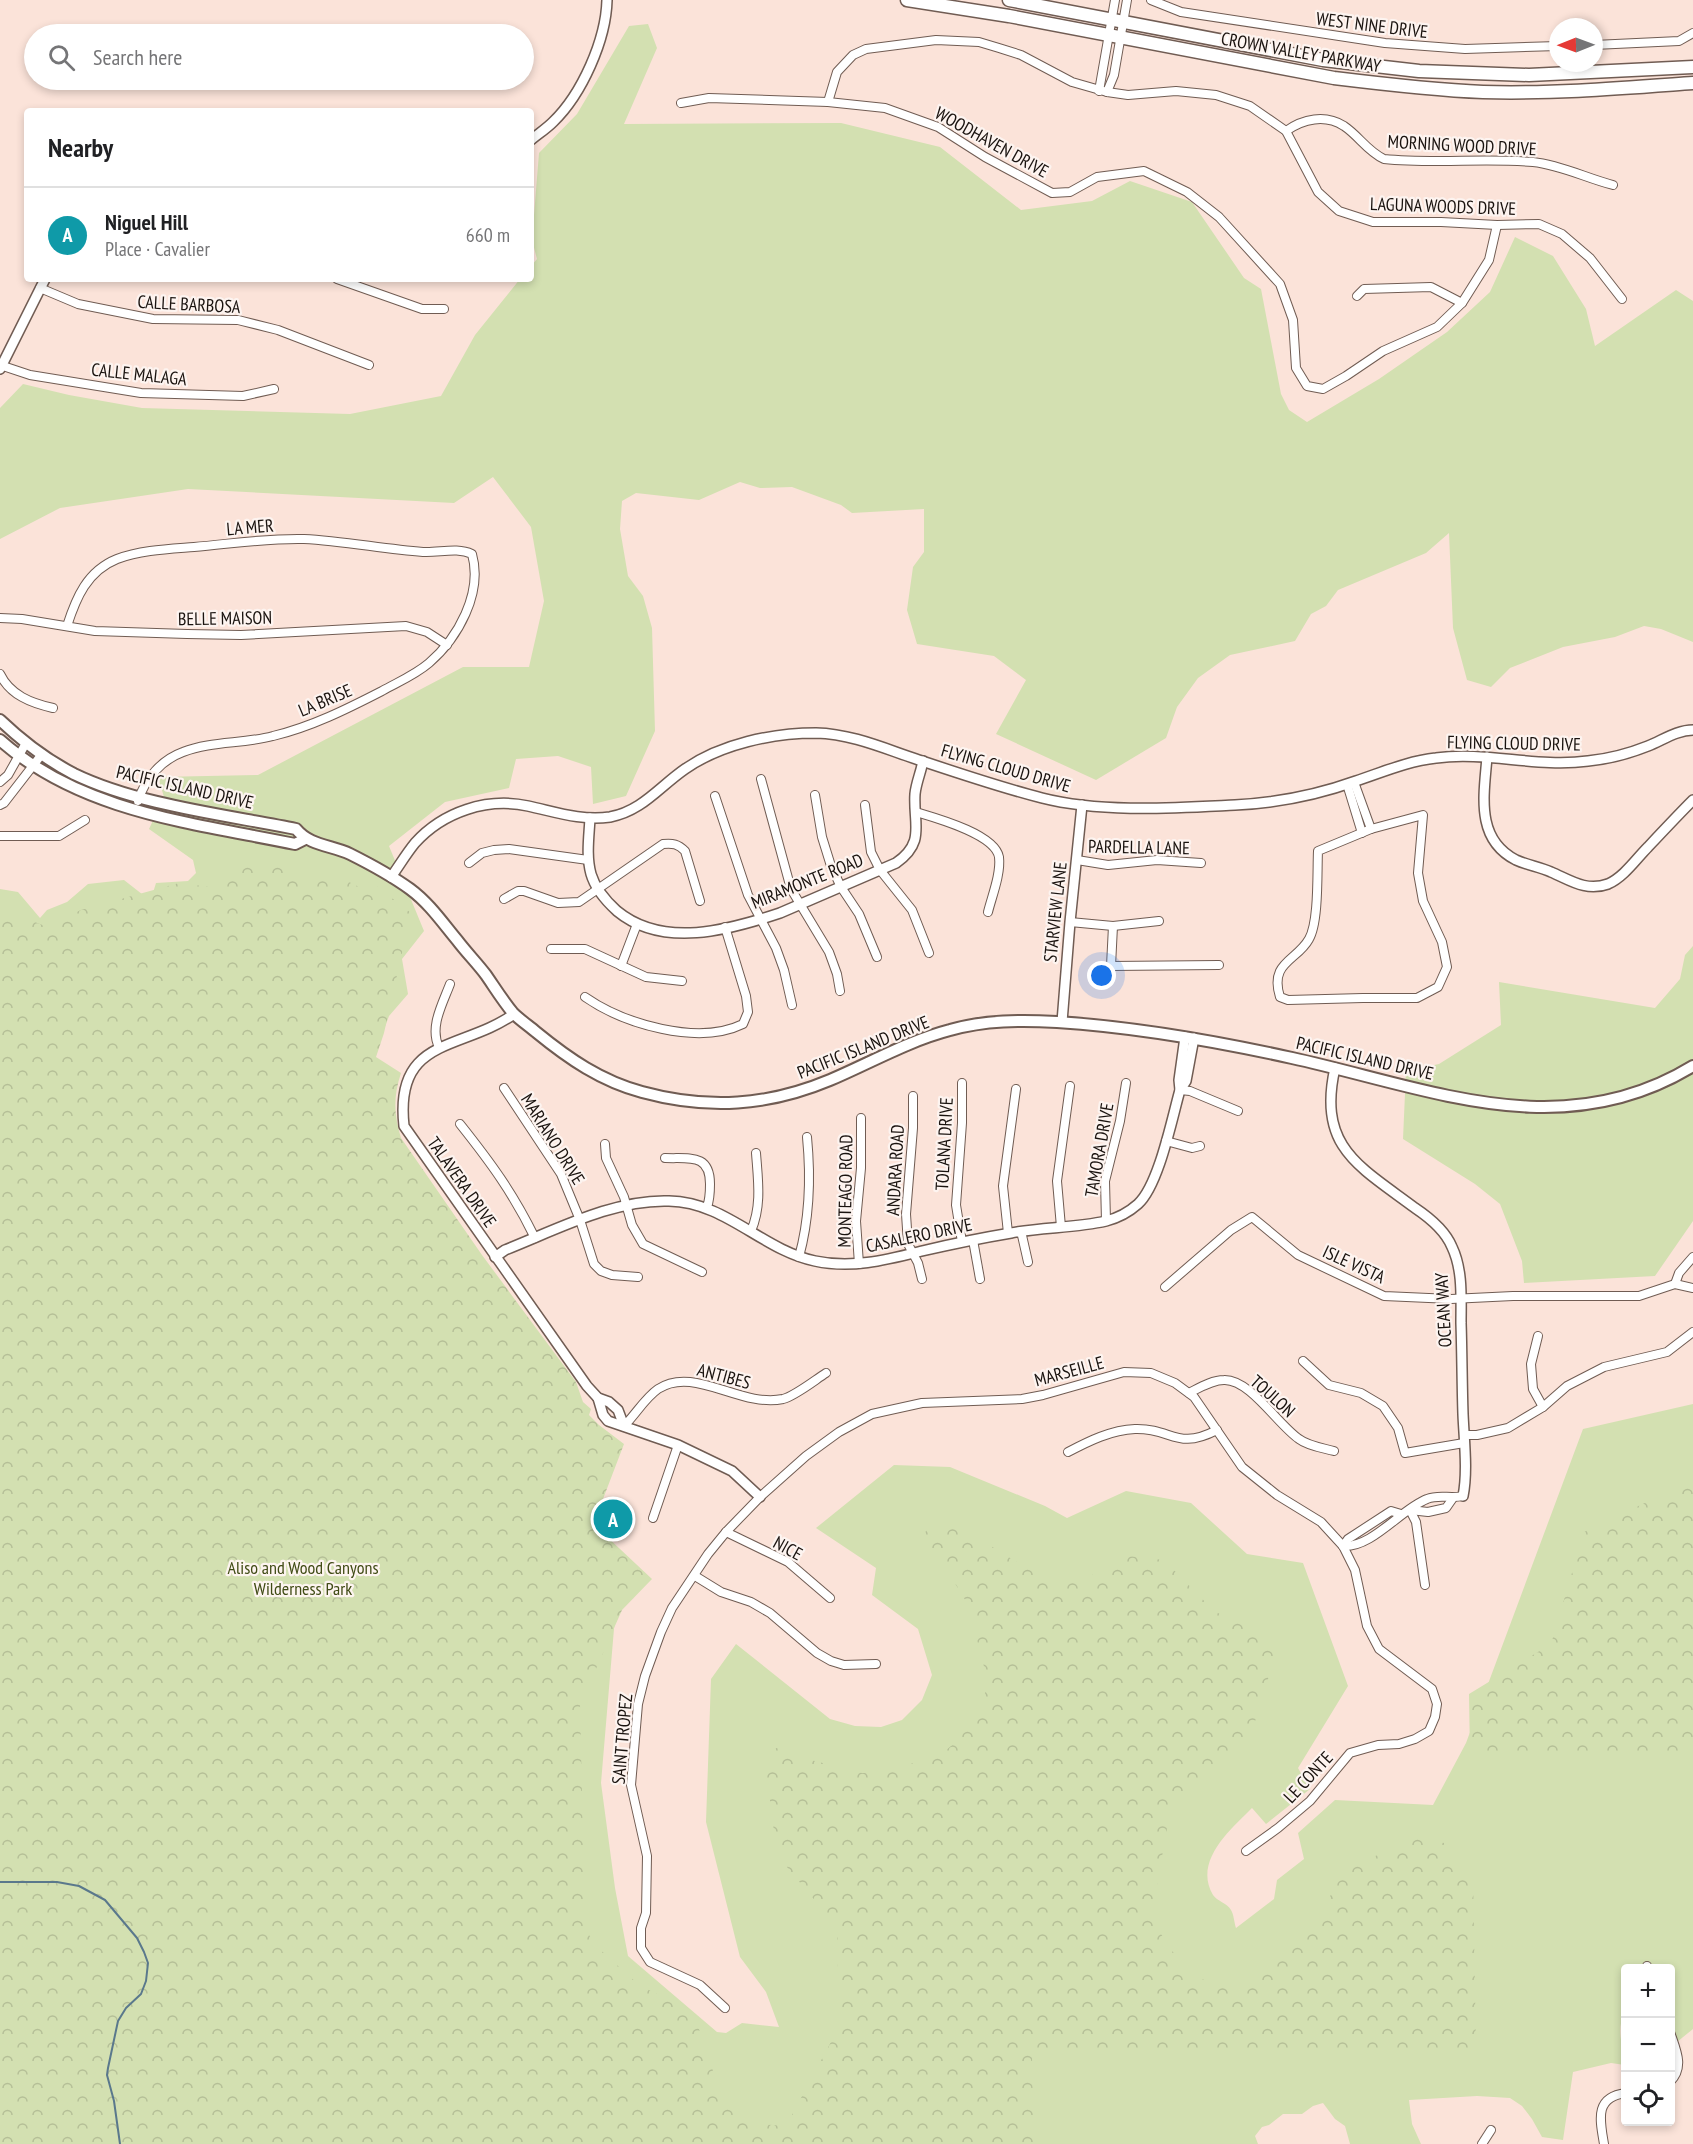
<!DOCTYPE html>
<html lang="en">
<head>
<meta charset="utf-8">
<style>
	:root { --surface:#fff; --page:#f6f6f6; --text:#202124; --muted:#757577; --line:#e0e0e0; --accent:#615c28 }
	body { margin:0; font-family:"PT Sans Narrow",sans-serif; background:var(--page); color:var(--text) }
	.controls { position:absolute; right:18px; bottom:18px; display:grid; overflow:hidden; border-radius:6px; box-shadow:0 3px 9px #0003 }
	.controls button { width:54px; height:54px; display:grid; place-items:center; padding:0; border:0; border-bottom:2px solid var(--line); background:var(--surface); color:var(--text); font:30px sans-serif }
	.compass { position:absolute; left:1549px; top:18px; width:54px; height:54px; border-radius:50%; background:var(--surface); box-shadow:0 3px 9px #0003; rotate:269deg }
	.you { position:absolute; left:1102px; top:976px; width:21px; height:21px; margin:-15px; border:4px solid #fff; border-radius:50%; background:#1a73e8; box-shadow:0 0 0 9px #1a73e833 }
	.badge { display:grid; place-items:center; width:39px; height:39px; border-radius:50%; background:var(--accent); color:#fff; font-size:20px; font-weight:700 }
	.pin { position:absolute; translate:-50% -50%; border:3px solid #fff; box-shadow:0 2px 6px #0006 }
	.list { margin:0; padding:0; list-style:none }
	h2 { display:flex; justify-content:space-between; align-items:center; height:78px; margin:0; padding:0 24px; font-size:26px }
	h2 small { font-size:20px; font-weight:400; color:var(--muted) }
	.list li { display:grid; grid-template-columns:39px 1fr auto; gap:18px; align-items:center; box-sizing:border-box; height:96px; padding:0 24px; border-top:2px solid var(--line) }
	.list b { display:block; font-size:22px; white-space:nowrap }
	.list p { margin:0; font-size:20px; white-space:nowrap; color:var(--muted) }
	.list em { font-size:20px; font-style:normal; color:var(--muted) }
	.icon { flex:none; width:33px; height:33px; fill:none; stroke:currentColor; stroke-width:2; stroke-linecap:round; stroke-linejoin:round }
	.map { position:relative; flex:none; width:1693px; height:2144px; overflow:hidden }
	.search { position:absolute; background:var(--surface); box-shadow:0 3px 9px #0003; left:24px; top:24px; width:510px; height:66px; display:flex; align-items:center; gap:15px; box-sizing:border-box; padding:0 21px; border-radius:33px; color:var(--muted); font-size:22px }
	.panel { position:absolute; background:var(--surface); box-shadow:0 3px 9px #0003; left:24px; top:108px; width:510px; height:174px; border-radius:6px }
	.map>svg:first-child { display:block }
</style>
</head>
<body>
<div class="map">
<svg width="1693" height="2144" viewBox="0 0 1693 2144">
	<defs>
		<pattern id="park-crowns" width="20" height="18" patternUnits="userSpaceOnUse" patternTransform="scale(1.5)"><rect width="20" height="18" fill="#d3e0b1"/><path d="M2 6a3 3 0 1 1 6 0M12 15a3 3 0 1 1 6 0" fill="none" stroke="#b5bf97"/></pattern>
	</defs>
	<rect width="100%" height="100%" fill="#fbe3d9"/>
	<g fill="#d3e0b1">
		<path d="M648 24 657 48 624 124 841 123 940 147 1021 210 1092 201 1130 181 1192 202 1244 278 1261 289 1281 394 1289 410 1307 422 1379 379 1447 332 1490 292 1515 237 1553 256 1586 309 1595 346 1676 290 1693 301V642L1661 629 1644 626 1615 637 1563 647 1510 668 1491 687 1467 680 1453 628 1449 533 1426 553 1338 590 1326 606 1311 614 1295 641 1230 655 1198 678 1177 707 1166 738 1096 780 996 734 1026 680 994 656 917 644 907 610 913 567 924 552V509L852 513 841 505 792 487 760 488 740 482 699 500 636 493 622 501 620 529 628 576 643 596 652 628 655 731 626 796 593 804 591 767 558 756 516 759 509 788 445 802 389 846 424 931 402 959 408 994 389 1016 374 1056 377 1090 616 1605 601 1783 615 1888 628 1956 717 2032 726 2033 742 2023 779 2027 766 1992 740 1957 706 1822 711 1679 736 1644 830 1719 855 1726 881 1727 902 1720 922 1700 932 1675 918 1629 872 1595 876 1568 816 1528 894 1465 950 1467 1045 1506 1067 1518 1126 1491 1191 1503 1247 1554 1303 1563 1348 1686 1298 1768 1310 1789 1266 1824 1252 1808C1231 1829 1193 1861 1213 1895 1217 1901 1227 1903 1231 1910 1234 1915 1234 1922 1236 1928L1274 1899 1277 1880 1304 1859 1298 1833 1335 1800 1433 1805 1466 1743 1583 1429 1693 1404V2029L1672 2046 1670 2042V1968H1626L1625 2013C1615 2029 1624 2048 1625 2065L1611 2063 1573 2072 1563 2140 1542 2137 1532 2119 1522 2106 1510 2098 1477 2096 1409 2100 1412 2124 1421 2144H1350L1345 2126 1335 2119 1323 2103 1313 2106 1302 2114H1283L1269 2125 1262 2127 1255 2136 1258 2144H0V889L18 892 40 918 47 910 67 902 88 884 124 880 147 898 152 896 156 883 188 881 196 873 193 860 149 829 164 797 158 777 258 775 463 667H529L544 601 531 527 493 477 454 503 188 489 60 508 0 539V408L23 384 69 395 142 408 350 414 441 396 475 335 520 279H531V266L537 259 532 240 539 153 577 114 629 26Z"/>
		<polygon points="1693,946 1693,1221 1655,1276 1524,1283 1522,1261 1500,1204 1475,1184 1403,1139 1406,1071 1439,1064 1501,1025 1499,982 1655,1008 1680,979 1685,955"/>
	</g>
	<g fill="url(#park-crowns)">
		<path d="M254 861 272 865 304 877 341 878 363 889 370 881 411 913 384 1033 376 1057 401 1073C393 1097 394 1115 401 1138L482 1255 576 1382 583 1402 591 1409 589 1415 599 1425 624 1444 603 1499 604 1534 652 1579 622 1610 580 1705 585 1928 595 1945 639 1985 687 2009 698 2026 719 2089 736 2107 747 2123 786 2126 839 2027 837 1927 777 1855 764 1754 783 1745 807 1759 862 1773H879L931 1758 945 1751 957 1741 978 1710 985 1695 986 1674 967 1603 939 1557 919 1540 930 1526C940 1527 952 1527 962 1529 973 1532 984 1542 994 1548 1046 1581 1072 1594 1128 1556L1164 1560 1215 1612 1251 1625 1276 1653 1253 1728 1169 1817 1151 1919 1191 1979 1247 1982 1279 1959 1327 1902 1344 1870 1420 1836 1444 1843 1454 1871 1473 1873 1476 2050 1034 2055 1032 2057 1034 2144H0V910H4L45 926 81 910 179 883 218 888Z"/>
		<polygon points="1693,1480 1693,1754 1470,1757 1469,1694 1551,1644 1584,1532"/>
	</g>
	<g fill="none" stroke-linecap="round" stroke-linejoin="round">
		<polyline stroke="#5a788c" stroke-width="2" points="0,1882 57,1882 79,1886 105,1900 137,1938 144,1952 148,1963 146,1981 141,1994 126,2008 118,2021 108,2068 107,2075 114,2101 120,2144"/>
		<defs>
			<g id="minor">
				<polyline points="1151,0 1181,12 1385,43 1465,49 1558,46"/>
				<polyline points="1594,45 1679,41 1693,33"/>
				<polyline points="1099,91 1115,0"/>
				<polyline points="1107,92 1114,75 1127,0"/>
				<polyline points="828,102 837,72 853,55 866,49 936,40 979,42 999,48 1021,55 1072,82 1107,92 1128,95 1176,91 1216,95 1250,106 1286,131 1318,192 1339,211 1373,222 1441,222 1497,225 1539,224 1562,234 1590,258 1622,299"/>
				<polyline points="681,103 709,98 828,102 885,108 938,127 985,157 1052,193 1070,192 1097,177 1144,171 1187,192 1219,217 1280,284 1293,320 1296,368 1307,386 1323,389 1346,376 1383,351 1437,327 1462,303 1489,260 1497,225"/>
				<path d="M1286 131C1303 119 1325 114 1344 126 1359 136 1367 151 1384 159 1433 164 1484 158 1533 162 1561 165 1586 178 1613 185"/>
				<polyline points="337,279 422,309 444,309"/>
				<polyline points="40,288 78,304 153,319 238,320 278,330 369,365"/>
				<polyline points="1357,296 1364,289 1431,287 1462,303"/>
				<polyline points="0,365 30,375 141,393 243,396 274,389"/>
				<polyline points="0,618 22,619 95,631 187,634 241,635 406,626 427,632 447,645"/>
				<path d="M67 626C76 598 87 571 117 559 141 550 169 549 194 547 230 544 267 538 304 539 344 541 383 549 423 552 439 553 457 547 472 554 483 593 458 638 429 663 415 675 398 682 382 691 347 709 311 727 273 736 243 744 211 741 183 752 161 760 145 779 138 801"/>
				<path d="M0 674C10 695 31 703 53 708"/>
				<polyline points="761,779 791,889 829,952 837,974 840,991"/>
				<polyline points="0,782 8,775 26,743"/>
				<polyline points="1354,782 1371,829"/>
				<polyline points="1347,784 1362,833"/>
				<polyline points="815,795 822,837 831,866 841,887 859,914 877,957"/>
				<polyline points="715,796 748,895 776,948 784,970 792,1005"/>
				<polyline points="0,805 4,803 42,754"/>
				<polyline points="865,805 871,852 880,870 912,910 929,953"/>
				<path d="M916 812C936 818 995 834 999 857 1001 874 992 896 988 912"/>
				<path d="M1423 815 1418 873 1423 901 1442 942 1447 967 1438 987 1417 998H1363L1288 1000 1280 997C1269 962 1297 961 1309 939 1319 922 1317 872 1318 851L1371 829Z"/>
				<polyline points="0,836 59,836 85,820"/>
				<polyline points="1077,860 1108,865 1157,860 1201,863"/>
				<polyline points="469,863 482,853 494,850 509,849 588,860"/>
				<path d="M504 899 518 891H524L558 903 579 902 663 844C673 843 678 844 685 851L700 901"/>
				<polyline points="1070,922 1113,926 1159,921"/>
				<polyline points="1113,926 1111,966 1219,965"/>
				<polyline points="551,949 585,949 646,977 682,981"/>
				<polyline points="621,966 637,924"/>
				<path d="M585 997C624 1024 698 1046 743 1024L748 1012 746 996 725 927"/>
				<path d="M439 1047C429 1027 443 1003 450 984"/>
				<polyline points="962,1083 962,1123 956,1205 962,1242"/>
				<polyline points="504,1088 561,1174 580,1220 594,1264 601,1271 612,1275 638,1277"/>
				<polyline points="1180,1090 1190,1091 1238,1111"/>
				<polyline points="913,1096 913,1128 906,1214 908,1244 918,1263 922,1279"/>
				<path d="M460 1124C491 1163 513 1193 535 1238"/>
				<polyline points="1166,1141 1192,1148 1200,1146"/>
				<polyline points="605,1144 606,1158 624,1197 632,1225 643,1244 702,1272"/>
				<path d="M665 1158C689 1159 710 1153 710 1184 710 1193 710 1199 707 1207"/>
				<polyline points="1106,1221 1105,1181 1120,1121 1126,1083"/>
				<polyline points="1061,1227 1057,1181 1070,1086"/>
				<path d="M751 1231C762 1206 758 1180 756 1153"/>
				<polyline points="1021,1231 1028,1262"/>
				<polyline points="1008,1233 1003,1186 1016,1089"/>
				<polyline points="973,1240 980,1279"/>
				<path d="M799 1257C810 1217 811 1178 807 1137"/>
				<polyline points="859,1264 856,1221 861,1168 861,1118"/>
				<polyline points="1675,1284 1679,1273 1693,1257"/>
				<polyline points="1165,1287 1231,1230 1252,1217 1298,1255 1384,1296 1451,1299 1513,1296 1639,1296 1675,1284 1693,1288"/>
				<polyline points="1538,1336 1531,1364 1533,1389 1543,1407"/>
				<polyline points="1303,1361 1329,1385 1361,1393 1383,1406 1398,1428 1405,1453 1464,1443"/>
				<path d="M1189 1393C1199 1388 1212 1380 1224 1380 1250 1379 1278 1425 1299 1439 1308 1446 1323 1448 1334 1451"/>
				<path d="M624 1426C636 1414 645 1398 658 1389 694 1365 740 1408 783 1399 795 1396 815 1380 826 1373"/>
				<polyline points="1464,1435 1477,1435 1508,1428 1543,1407 1567,1386 1604,1367 1667,1352 1693,1332"/>
				<path d="M1068 1452C1089 1441 1111 1430 1135 1429 1173 1428 1176 1451 1217 1430"/>
				<polyline points="1410,1510 1416,1522 1425,1585"/>
				<polyline points="1410,1510 1428,1512 1446,1508 1453,1498"/>
				<polyline points="653,1518 678,1445"/>
				<polyline points="726,1532 788,1562 830,1598"/>
				<path d="M1343 1546C1372 1548 1401 1509 1427 1499 1439 1494 1450 1499 1463 1496"/>
				<polyline points="1343,1546 1348,1539 1391,1511 1401,1514"/>
				<polyline points="695,1576 721,1592 751,1602 770,1613 817,1653 831,1661 844,1665 876,1664"/>
				<polyline points="1647,1966 1647,1968"/>
				<polyline points="725,2008 700,1985 650,1962 641,1948 641,1928 646,1913 647,1856 631,1785 638,1704 645,1676 661,1632 672,1608 708,1554 726,1532 760,1497 806,1456 839,1432 872,1414 922,1403 1022,1399 1043,1395 1124,1372 1151,1373 1175,1383 1194,1397 1242,1467 1277,1495 1321,1522 1343,1546 1355,1570 1367,1626 1379,1649 1432,1689 1437,1704 1435,1717 1429,1731 1415,1739 1399,1744 1378,1745 1350,1753 1310,1801 1278,1828 1246,1851"/>
				<path d="M1670 2032C1676 2050 1685 2067 1670 2082"/>
				<polyline points="1482,2144 1491,2130"/>
				<path d="M1604 2144C1600 2120 1594 2097 1626 2093"/>
			</g>
			<g id="tertiary">
				<path d="M531 140C538 134 546 129 553 122 582 94 606 40 607 0"/>
				<polyline points="0,369 45,279"/>
				<path d="M1487 757C1484 795 1475 839 1516 860 1527 865 1540 867 1551 872 1570 880 1586 892 1608 884 1624 877 1636 859 1648 847 1663 831 1678 815 1693 800"/>
				<path d="M590 818C589 837 586 856 591 874 595 888 606 901 617 911 663 949 729 930 780 913L896 863C926 842 913 824 915 794 916 783 921 772 923 761"/>
				<path d="M391 877C399 866 406 854 415 843 443 812 487 797 528 806 556 812 581 821 610 817 642 811 659 787 685 769 721 744 772 733 816 733 852 734 883 748 916 759 958 773 999 787 1042 798 1101 813 1173 808 1235 805 1276 803 1317 795 1356 781 1383 772 1408 761 1436 758 1486 751 1537 768 1588 761 1608 759 1628 754 1648 746 1663 740 1677 730 1693 730"/>
				<path d="M514 1014C462 1051 394 1036 404 1126L587 1386 598 1398 609 1402 618 1410 624 1426"/>
				<polyline points="1062,1022 1070,922 1082,805"/>
				<path d="M1335 1068C1317 1147 1359 1166 1415 1208 1430 1218 1445 1230 1452 1247 1463 1270 1461 1298 1461 1323 1462 1353 1462 1384 1463 1414 1464 1439 1468 1472 1463 1496"/>
				<polyline points="1180,1090 1186,1081 1194,1038"/>
				<path d="M495 1257 505 1250C556 1230 614 1199 669 1201 726 1202 762 1250 815 1261 852 1269 886 1260 922 1251 952 1244 981 1238 1011 1233 1042 1227 1076 1228 1106 1221 1118 1218 1129 1212 1138 1204 1159 1185 1172 1118 1180 1090L1179 1080 1185 1037"/>
				<polyline points="598,1398 603,1415 608,1421 678,1445 732,1471 760,1497"/>
			</g>
			<g id="secondary">
				<path d="M0 720C22 741 47 760 74 774 138 805 227 815 296 829 310 846 331 845 350 854 370 864 392 876 410 889 429 903 442 922 457 940 466 952 477 963 486 975 495 988 503 1001 513 1013 520 1020 529 1026 536 1032 569 1059 601 1081 642 1092 708 1110 768 1106 830 1080 870 1063 908 1041 950 1030 985 1020 1021 1020 1057 1022 1136 1027 1215 1041 1292 1058 1429 1088 1561 1147 1693 1066"/>
				<path d="M0 740C81 812 193 823 295 844L305 839"/>
			</g>
			<g id="primary">
				<path d="M907 0 1009 16 1334 78C1383 84 1433 90 1483 92 1553 94 1624 88 1693 83"/>
				<polyline points="1009,0 1323,60 1419,71 1529,75 1693,67"/>
			</g>
		</defs>
		<use href="#minor" stroke="#705c53" stroke-width="10"/>
		<use href="#tertiary" stroke="#705c53" stroke-width="12"/>
		<use href="#secondary" stroke="#705c53" stroke-width="14"/>
		<use href="#primary" stroke="#705c53" stroke-width="15"/>
		<use href="#minor" stroke="#fff" stroke-width="8"/>
		<use href="#tertiary" stroke="#fff" stroke-width="9"/>
		<use href="#secondary" stroke="#fff" stroke-width="10"/>
		<use href="#primary" stroke="#fff" stroke-width="12"/>
	</g>
	<g text-anchor="middle" dominant-baseline="central" stroke-width="4.5" stroke-linejoin="round" paint-order="stroke">
		<g font-size="18" fill="#1a130f" stroke="#fdf4f0">
			<text transform="translate(1372 25) rotate(7)">WEST NINE DRIVE</text>
			<text transform="translate(1301 52) rotate(10)">CROWN VALLEY PARKWAY</text>
			<text transform="translate(992 142) rotate(29)">WOODHAVEN DRIVE</text>
			<text transform="translate(1462 145) rotate(3)">MORNING WOOD DRIVE</text>
			<text transform="translate(1443 206) rotate(2)">LAGUNA WOODS DRIVE</text>
			<text transform="translate(189 304) rotate(3)">CALLE BARBOSA</text>
			<text transform="translate(139 374) rotate(6)">CALLE MALAGA</text>
			<text transform="translate(250 527) rotate(-5)">LA MER</text>
			<text transform="translate(225 618) rotate(-1)">BELLE MAISON</text>
			<text transform="translate(325 700) rotate(-23)">LA BRISE</text>
			<text transform="translate(1514 743) rotate(1)">FLYING CLOUD DRIVE</text>
			<text transform="translate(1006 768) rotate(16)">FLYING CLOUD DRIVE</text>
			<text transform="translate(185 787) rotate(13)">PACIFIC ISLAND DRIVE</text>
			<text transform="translate(1139 847) rotate(1)">PARDELLA LANE</text>
			<text transform="translate(807 881) rotate(-22)">MIRAMONTE ROAD</text>
			<text transform="translate(1055 912) rotate(-84)">STARVIEW LANE</text>
			<text transform="translate(863 1047) rotate(-22)">PACIFIC ISLAND DRIVE</text>
			<text transform="translate(1365 1058) rotate(13)">PACIFIC ISLAND DRIVE</text>
			<text transform="translate(553 1139) rotate(58)">MARIANO DRIVE</text>
			<text transform="translate(944 1144) rotate(-87)">TOLANA DRIVE</text>
			<text transform="translate(1099 1150) rotate(-80)">TAMORA DRIVE</text>
			<text transform="translate(895 1170) rotate(-87)">ANDARA ROAD</text>
			<text transform="translate(462 1182) rotate(55)">TALAVERA DRIVE</text>
			<text transform="translate(845 1191) rotate(-89)">MONTEAGO ROAD</text>
			<text transform="translate(919 1235) rotate(-12)">CASALERO DRIVE</text>
			<text transform="translate(1354 1264) rotate(25)">ISLE VISTA</text>
			<text transform="translate(1443 1310) rotate(-93)">OCEAN WAY</text>
			<text transform="translate(1069 1371) rotate(-15)">MARSEILLE</text>
			<text transform="translate(724 1376) rotate(15)">ANTIBES</text>
			<text transform="translate(1273 1396) rotate(42)">TOULON</text>
			<text transform="translate(788 1548) rotate(29)">NICE</text>
			<text transform="translate(622 1739) rotate(-85)">SAINT TROPEZ</text>
			<text transform="translate(1308 1777) rotate(-47)">LE CONTE</text>
		</g>
		<g font-size="18" fill="#404b15" stroke="#fdf4f0">
			<text x="303" y="1567">Aliso and Wood Canyons<tspan x="303" dy="21">Wilderness Park</tspan></text>
		</g>
	</g>
</svg>
<div class="controls">
<button>+</button>
<button>−</button>
<button><svg class="icon" aria-label="locate" viewBox="0 0 24 24"><circle cx="12" cy="12" r="6"/><path d="M12 2v4M12 18v4M2 12h4M18 12h4"/></svg></button>
</div>
<svg class="compass" viewBox="-18 -18 36 36"><path d="M0-13l5 13h-10z" fill="#e53935"/><path d="M0 13l5-13h-10z" fill="#757577"/></svg>
<div class="you"></div>
<div class="pin badge" style="left:613px;top:1519px;background:#0f9aa8">A</div>
<div class="search"><svg class="icon" aria-label="search" viewBox="0 0 24 24"><circle cx="10" cy="10" r="6"/><path d="M15 15l6 6"/></svg>Search here</div>
<section class="panel">
<h2>Nearby<small></small></h2>
<ul class="list">
<li><span class="badge" style="background:#0f9aa8">A</span><div><b>Niguel Hill</b><p>Place · Cavalier</p></div><em>660 m</em></li>
</ul>
</section>
</div>
</body>
</html>
